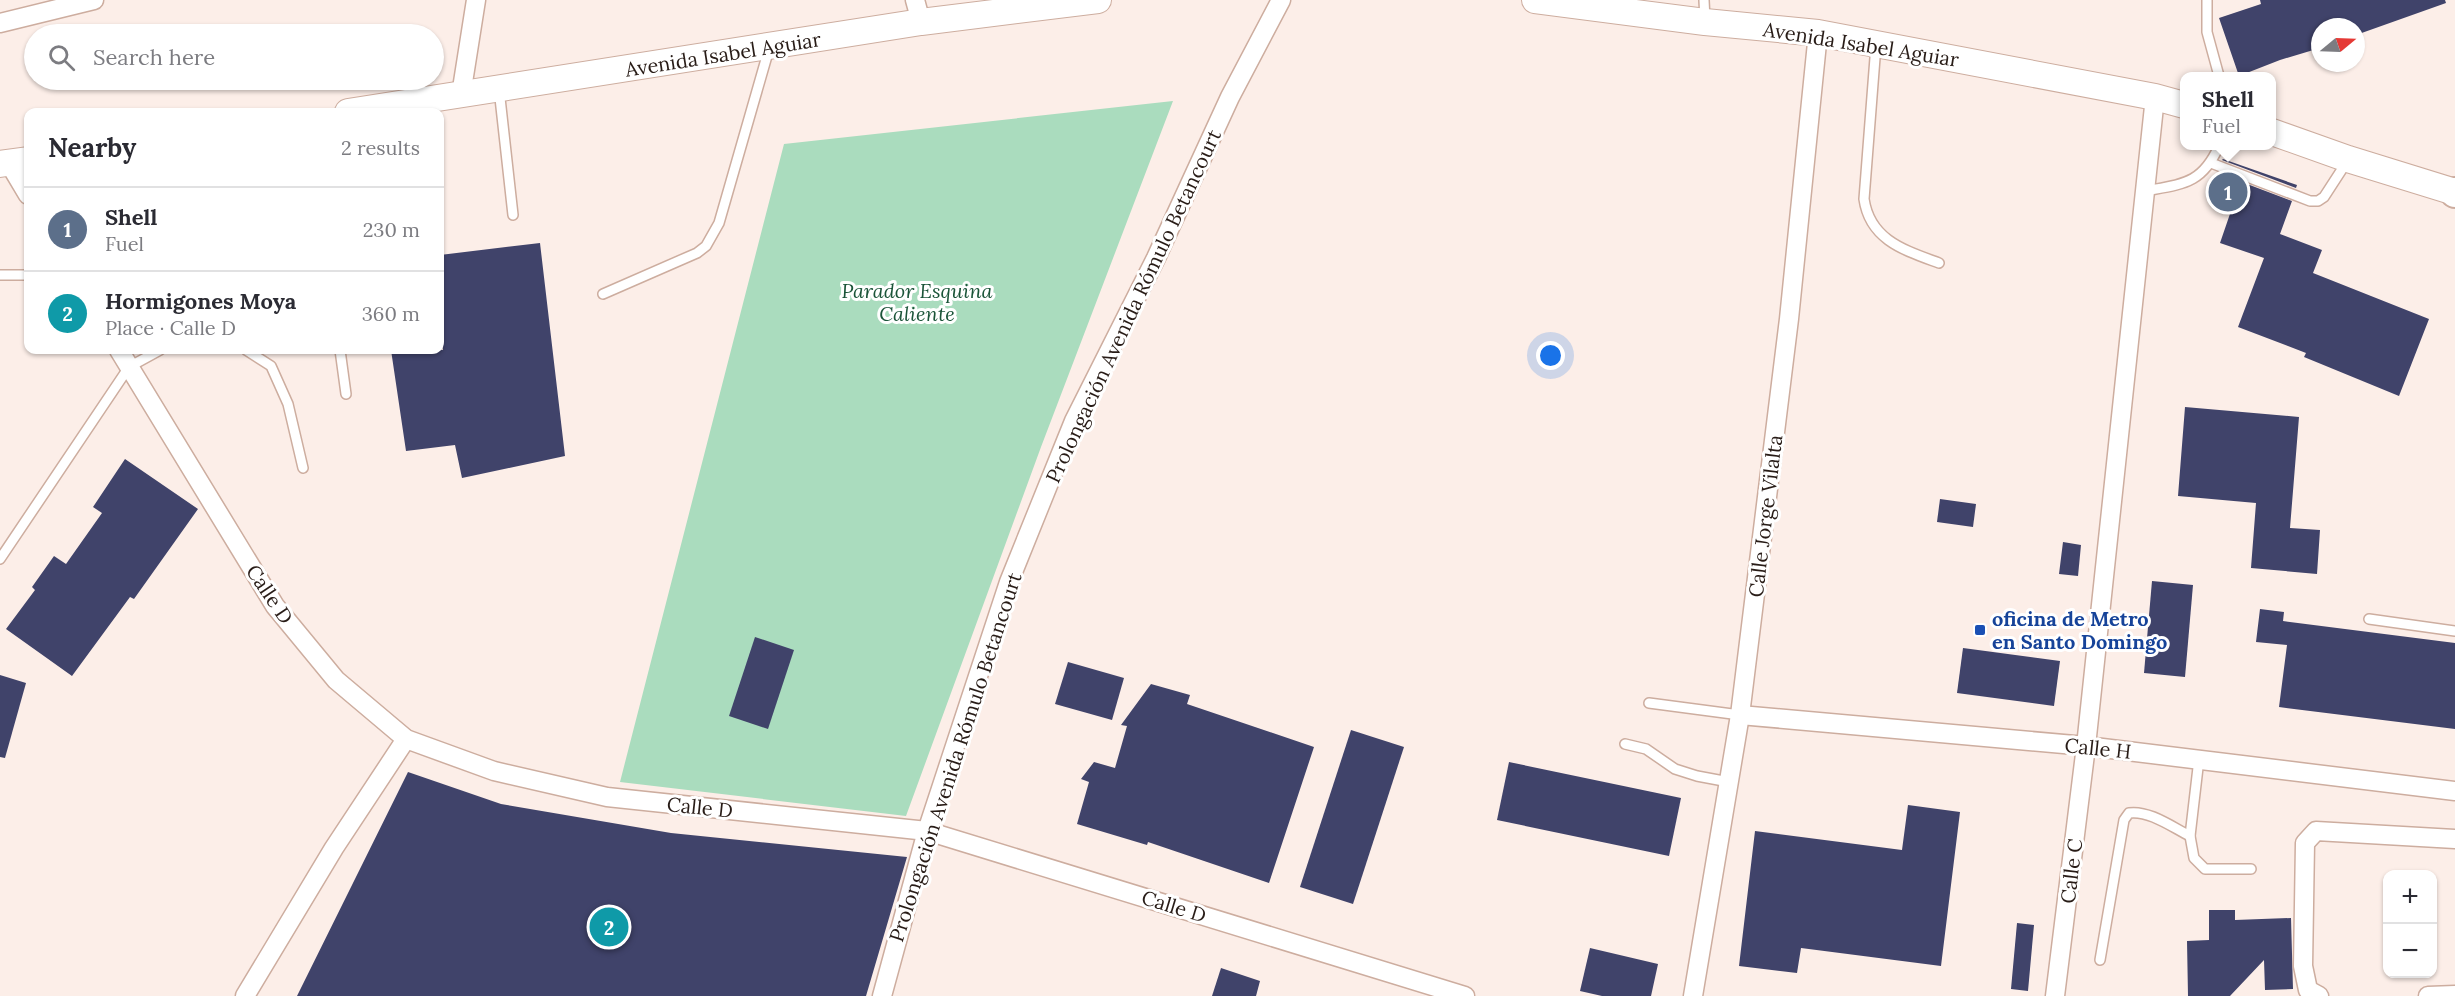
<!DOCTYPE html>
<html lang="en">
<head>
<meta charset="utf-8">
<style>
	:root { --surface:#fff; --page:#f7f7f7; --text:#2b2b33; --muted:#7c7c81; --line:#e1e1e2; --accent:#1a73e8 }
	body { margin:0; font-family:Lora,serif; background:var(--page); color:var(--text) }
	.controls { position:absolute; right:18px; bottom:18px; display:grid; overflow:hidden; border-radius:12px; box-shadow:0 2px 4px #0004 }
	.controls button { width:54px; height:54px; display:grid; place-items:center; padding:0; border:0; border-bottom:2px solid var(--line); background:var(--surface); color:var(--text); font:30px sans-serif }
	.compass { position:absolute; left:2311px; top:18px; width:54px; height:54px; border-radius:50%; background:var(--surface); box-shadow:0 2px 4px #0004; rotate:71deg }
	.you { position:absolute; left:1551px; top:356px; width:21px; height:21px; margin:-15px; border:4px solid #fff; border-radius:50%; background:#1a73e8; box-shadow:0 0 0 9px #1a73e833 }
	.badge { display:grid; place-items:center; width:39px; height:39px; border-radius:50%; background:var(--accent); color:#fff; font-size:20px; font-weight:700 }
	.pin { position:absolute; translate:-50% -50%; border:3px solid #fff; box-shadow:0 2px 6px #0006 }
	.popup { position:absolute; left:2180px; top:72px; width:96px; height:78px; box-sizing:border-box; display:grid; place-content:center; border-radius:12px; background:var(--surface); filter:drop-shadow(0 2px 4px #0005); font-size:20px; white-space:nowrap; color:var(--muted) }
	.popup b { font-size:22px; color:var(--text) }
	.popup::after { content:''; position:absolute; left:50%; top:100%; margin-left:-12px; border:12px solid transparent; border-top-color:var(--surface) }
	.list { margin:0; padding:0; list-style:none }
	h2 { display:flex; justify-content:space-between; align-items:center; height:78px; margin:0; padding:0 24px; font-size:26px }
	h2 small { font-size:20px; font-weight:400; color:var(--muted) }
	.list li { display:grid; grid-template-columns:39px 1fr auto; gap:18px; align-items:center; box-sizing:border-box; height:84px; padding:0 24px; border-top:2px solid var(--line) }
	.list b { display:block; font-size:22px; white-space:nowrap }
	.list p { margin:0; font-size:20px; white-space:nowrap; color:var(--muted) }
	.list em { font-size:20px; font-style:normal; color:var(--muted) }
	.icon { flex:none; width:33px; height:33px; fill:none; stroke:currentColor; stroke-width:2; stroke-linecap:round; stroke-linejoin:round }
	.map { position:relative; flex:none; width:2455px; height:996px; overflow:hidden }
	.search { position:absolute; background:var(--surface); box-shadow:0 2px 4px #0004; left:24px; top:24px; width:420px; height:66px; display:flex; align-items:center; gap:15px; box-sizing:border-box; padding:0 21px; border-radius:33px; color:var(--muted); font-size:22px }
	.panel { position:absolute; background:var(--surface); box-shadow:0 2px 4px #0004; left:24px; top:108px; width:420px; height:246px; border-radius:12px }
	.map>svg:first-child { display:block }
</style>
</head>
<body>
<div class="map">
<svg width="2455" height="996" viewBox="0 0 2455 996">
	<rect width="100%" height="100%" fill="#fceee8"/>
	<polygon fill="#aadcbe" points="1173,101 1041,447 906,816 620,782 784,144"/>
	<g fill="#40436a">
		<polygon points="2260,0 2445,0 2446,3 2356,35 2356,27 2320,27 2320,48 2280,60 2239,76 2219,18 2261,4"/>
		<polygon points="2223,159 2297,185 2296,188 2222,160"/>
		<polygon points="2218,173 2292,201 2280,234 2322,250 2313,273 2429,319 2399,396 2304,357 2306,353 2238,327 2264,258 2220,243 2232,208 2209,201"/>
		<polygon points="540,243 565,456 462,478 455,445 406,451 391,350 443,350 440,320 440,255"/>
		<polygon points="2185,407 2299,417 2290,528 2320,530 2317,574 2251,568 2256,503 2178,496"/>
		<polygon points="125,459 198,509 134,599 130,597 72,676 6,629 35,590 32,587 54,556 66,564 102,513 93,507"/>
		<polygon points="1940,499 1976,504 1973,527 1937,522"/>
		<polygon points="2063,542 2081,545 2078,576 2059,574"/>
		<polygon points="2152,581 2193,585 2185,677 2144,673"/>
		<polygon points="2260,609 2284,612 2283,621 2455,643 2455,729 2279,707 2287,645 2256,642"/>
		<polygon points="755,637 794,650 768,729 729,716"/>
		<polygon points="1963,648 2060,661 2054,706 1957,693"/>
		<polygon points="1068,662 1124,678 1112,720 1055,704"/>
		<polygon points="0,675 26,683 5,758 0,757"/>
		<polygon points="1151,684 1190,695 1187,704 1314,747 1269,883 1148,842 1147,845 1077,824 1089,782 1081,779 1094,762 1115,768 1127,726 1121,725"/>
		<polygon points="1351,730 1404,747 1353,904 1300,887"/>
		<polygon points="1509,762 1681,798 1669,856 1497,820"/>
		<polygon points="408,772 501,804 671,833 907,857 866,996 297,996"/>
		<polygon points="1908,805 1960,812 1941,966 1801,948 1797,973 1739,966 1755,831 1902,850"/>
		<polygon points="2209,910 2235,910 2235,920 2291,918 2293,989 2265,990 2264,960 2230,996 2188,996 2187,941 2209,940"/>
		<polygon points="2017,923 2034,925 2028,991 2011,989"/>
		<polygon points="1590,948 1658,964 1651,996 1602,996 1580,991"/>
		<polygon points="1221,968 1260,981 1256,996 1212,996"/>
	</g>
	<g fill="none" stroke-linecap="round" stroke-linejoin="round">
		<defs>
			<g id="lane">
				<polyline points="1704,0 1705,20"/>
				<polyline points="2207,0 2207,32 2219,76"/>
				<path d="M1876 45 1864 199C1870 240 1904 250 1939 263"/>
				<polyline points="499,89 513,215"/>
				<polyline points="2211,163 2310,201 2318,201 2324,197 2348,160"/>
				<path d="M2145 191C2183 184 2202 184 2219 146"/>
				<polyline points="0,275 28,275"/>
				<polyline points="603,294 697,253 706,246 719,223 769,49"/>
				<polyline points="246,350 271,366 288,404 303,468"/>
				<polyline points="340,350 346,394"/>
				<polyline points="0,559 129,367 160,350"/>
				<polyline points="2369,619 2455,631"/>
				<polyline points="1649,703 1740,715"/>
				<polyline points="1625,744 1646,749 1675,769 1697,776 1729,782"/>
				<polyline points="2199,759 2190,836 2194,858 2205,869 2251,869"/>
				<path d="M2100 960 2124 820 2129 813C2149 810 2172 827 2190 836"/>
			</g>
			<g id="street">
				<polyline points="915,0 921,22"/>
				<polyline points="0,23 94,0"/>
				<polyline points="461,95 476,0"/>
				<polyline points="9,163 28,195"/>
				<polyline points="119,350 275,606 336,680 406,739 494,771 607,797 927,831 1465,996"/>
				<polyline points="1740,715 2086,746 2455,791"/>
				<polyline points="245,996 334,848 406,739"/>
				<polyline points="882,996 927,831 1009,582 1074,421 1156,258 1230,97 1281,0"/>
				<polyline points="1693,996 1740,715 1789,319 1818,33"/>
				<polyline points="2055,996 2086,746 2155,97"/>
				<polyline points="2319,996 2308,990 2303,966 2305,843 2316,831 2455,839"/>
				<polyline points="2428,996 2455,995"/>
			</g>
			<g id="secondary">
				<polyline points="1535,0 1705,22 1818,33 2155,97 2184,105"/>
				<polyline points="348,112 921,22 1098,0"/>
				<polyline points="2272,132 2348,159 2455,192"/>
				<polyline points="0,164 28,160"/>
			</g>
			<polyline id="primary" points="2455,192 2455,193"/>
		</defs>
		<use href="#lane" stroke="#cdad9f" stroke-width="12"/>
		<use href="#street" stroke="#cdad9f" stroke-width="21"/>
		<use href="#secondary" stroke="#cdad9f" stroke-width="28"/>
		<use href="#primary" stroke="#cdad9f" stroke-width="32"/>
		<use href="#lane" stroke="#fff" stroke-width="9"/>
		<use href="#street" stroke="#fff" stroke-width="18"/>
		<use href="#secondary" stroke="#fff" stroke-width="26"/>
		<use href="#primary" stroke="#fff" stroke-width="28"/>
	</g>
	<rect fill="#1a4fb4" stroke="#fff" stroke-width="2" x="1974" y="624" width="12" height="12" rx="3"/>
	<g text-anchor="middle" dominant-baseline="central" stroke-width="6" stroke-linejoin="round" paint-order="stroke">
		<g font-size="20" fill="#281c17" stroke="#fff">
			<text transform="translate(1861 44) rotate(9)">Avenida Isabel Aguiar</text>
			<text transform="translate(723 54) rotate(-9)">Avenida Isabel Aguiar</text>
			<text transform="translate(1133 306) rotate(-65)">Prolongación Avenida Rómulo Betancourt</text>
			<text transform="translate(1765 516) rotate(-83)">Calle Jorge Vilalta</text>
			<text transform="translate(270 594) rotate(56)">Calle D</text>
			<text transform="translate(2098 748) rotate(6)">Calle H</text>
			<text transform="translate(955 757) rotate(-72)">Prolongación Avenida Rómulo Betancourt</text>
			<text transform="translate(700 807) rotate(6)">Calle D</text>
			<text transform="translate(2071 871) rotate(-83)">Calle C</text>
			<text transform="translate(1174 906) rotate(17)">Calle D</text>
		</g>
		<g font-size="20" font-style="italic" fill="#1a5438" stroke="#fff">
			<text x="917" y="290">Parador Esquina<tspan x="917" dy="23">Caliente</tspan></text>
		</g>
		<g font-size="20" font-weight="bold" fill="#164399" stroke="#fff" text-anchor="start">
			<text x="1992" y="618">oficina de Metro<tspan x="1992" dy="23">en Santo Domingo</tspan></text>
		</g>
	</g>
</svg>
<div class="controls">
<button>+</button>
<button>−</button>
</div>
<svg class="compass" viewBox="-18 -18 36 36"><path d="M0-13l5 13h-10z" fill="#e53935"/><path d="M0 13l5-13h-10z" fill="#7c7c81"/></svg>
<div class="you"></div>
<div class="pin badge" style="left:2228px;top:192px;background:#5c6f8a">1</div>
<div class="popup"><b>Shell</b>Fuel</div>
<div class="pin badge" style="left:609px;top:927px;background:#0f9aa8">2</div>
<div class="search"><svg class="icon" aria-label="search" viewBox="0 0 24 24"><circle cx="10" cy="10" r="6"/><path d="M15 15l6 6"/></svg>Search here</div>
<section class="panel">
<h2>Nearby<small>2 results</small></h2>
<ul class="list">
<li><span class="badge" style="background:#5c6f8a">1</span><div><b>Shell</b><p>Fuel</p></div><em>230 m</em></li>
<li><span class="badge" style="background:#0f9aa8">2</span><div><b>Hormigones Moya</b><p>Place · Calle D</p></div><em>360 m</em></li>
</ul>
</section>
</div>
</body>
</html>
